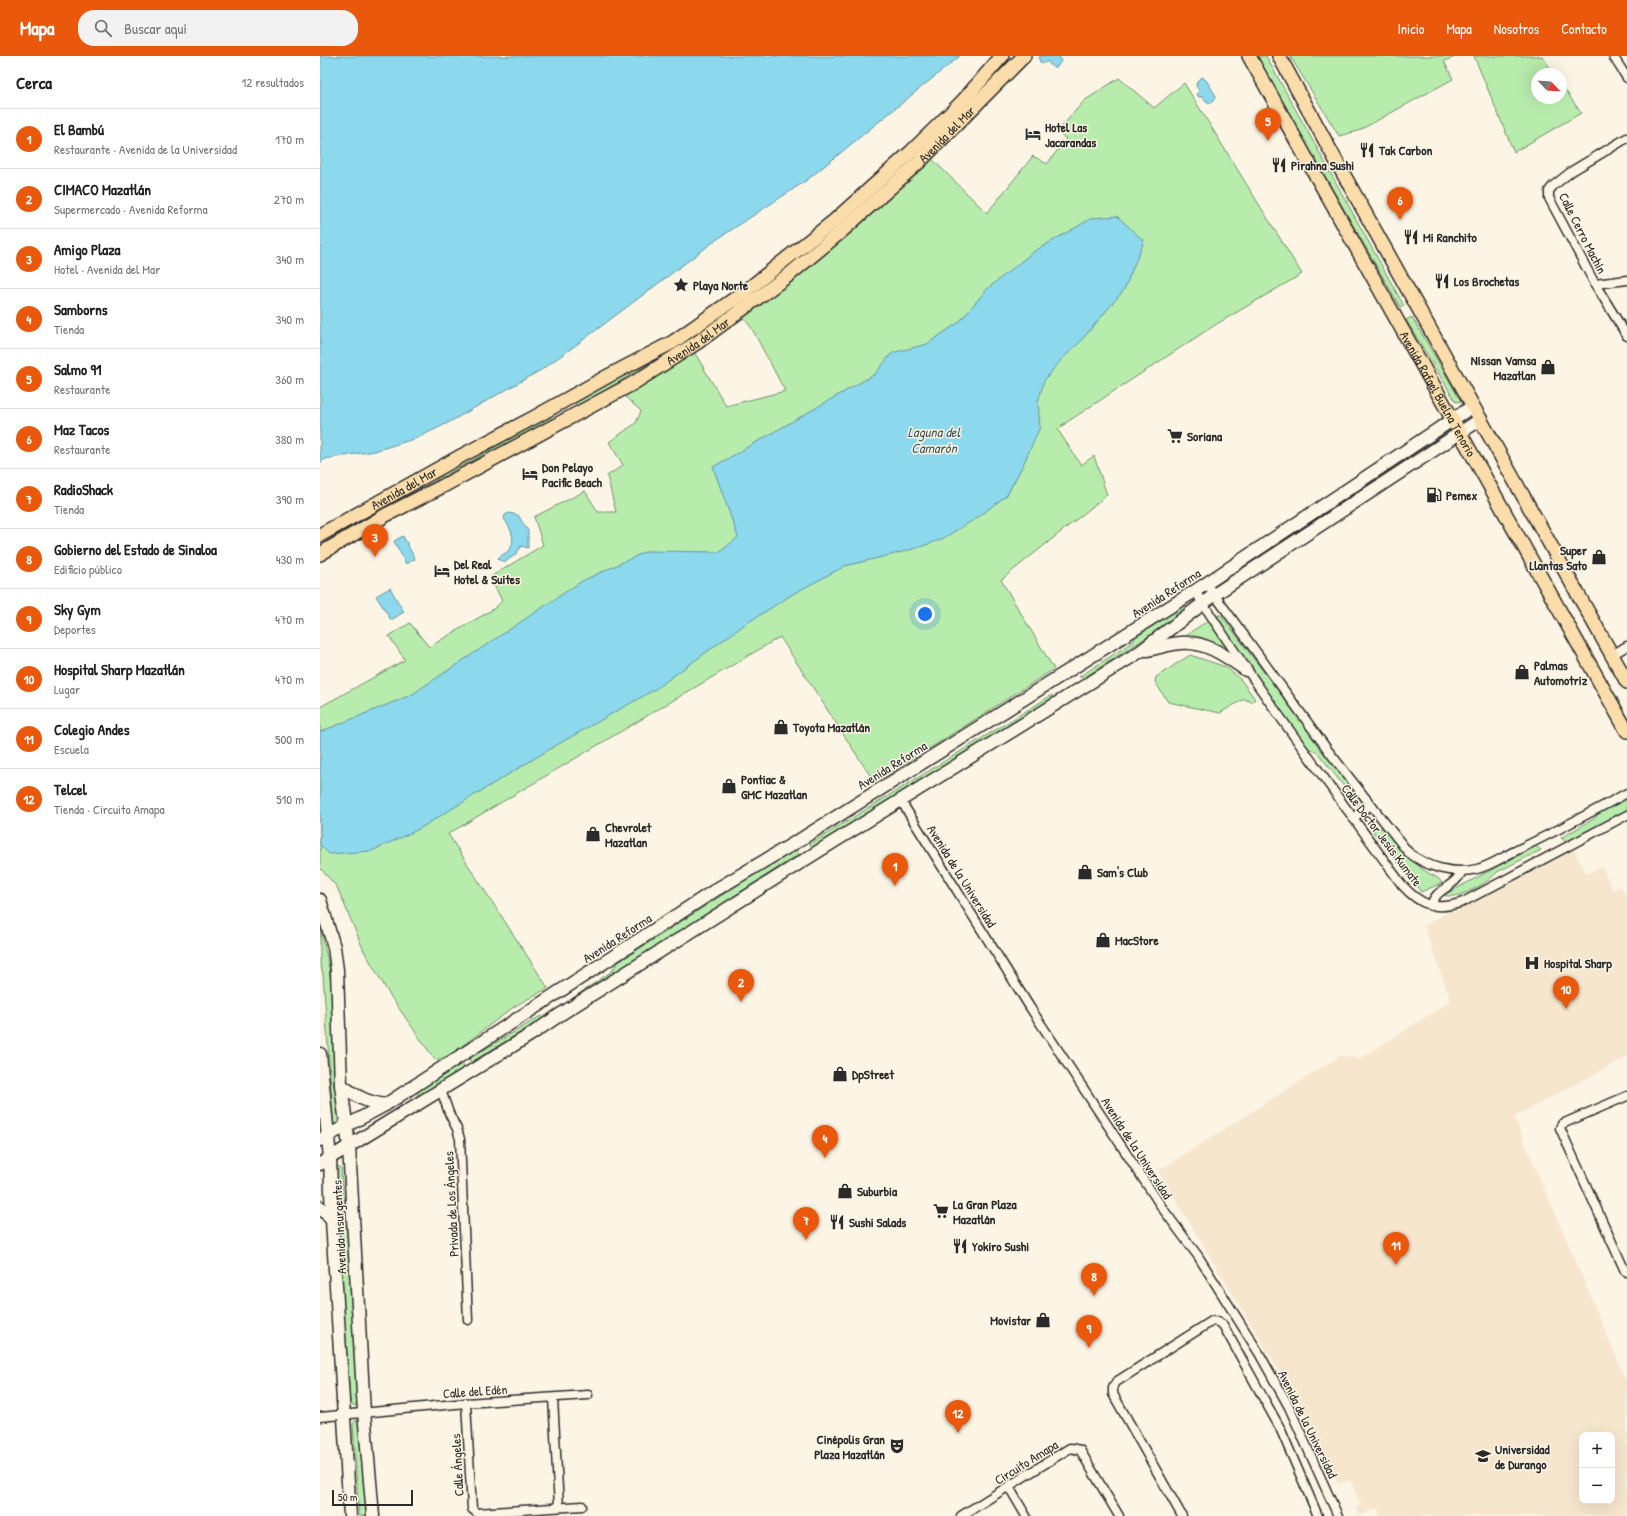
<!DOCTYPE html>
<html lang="es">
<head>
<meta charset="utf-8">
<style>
	:root { --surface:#fff; --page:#f2f2f2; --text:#222; --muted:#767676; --line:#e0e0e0; --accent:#ea580c }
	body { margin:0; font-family:"Patrick Hand",sans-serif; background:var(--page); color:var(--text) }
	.controls { position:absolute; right:12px; bottom:12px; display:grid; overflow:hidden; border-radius:8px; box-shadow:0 4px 16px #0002 }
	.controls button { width:36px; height:36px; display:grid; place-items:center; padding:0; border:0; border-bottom:1px solid var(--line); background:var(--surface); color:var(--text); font:20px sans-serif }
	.compass { position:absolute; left:1211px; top:12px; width:36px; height:36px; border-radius:50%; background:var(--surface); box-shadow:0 4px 16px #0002; rotate:115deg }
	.scale { position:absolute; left:12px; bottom:10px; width:81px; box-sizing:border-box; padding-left:4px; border:2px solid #2b2b2b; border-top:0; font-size:11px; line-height:14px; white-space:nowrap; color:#2b2b2b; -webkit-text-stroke:3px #fcf5e5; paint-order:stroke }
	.you { position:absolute; left:605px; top:558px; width:14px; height:14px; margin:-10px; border:3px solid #fff; border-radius:50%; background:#1a73e8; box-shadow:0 0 0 6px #1a73e833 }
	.badge { display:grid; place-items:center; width:26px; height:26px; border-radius:50%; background:var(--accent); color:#fff; font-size:13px; font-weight:700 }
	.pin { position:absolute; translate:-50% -33px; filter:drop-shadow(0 1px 2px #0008) }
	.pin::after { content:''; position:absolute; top:21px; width:14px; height:12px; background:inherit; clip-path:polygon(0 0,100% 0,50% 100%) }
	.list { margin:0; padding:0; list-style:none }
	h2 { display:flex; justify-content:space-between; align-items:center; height:52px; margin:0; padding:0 16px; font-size:17px }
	h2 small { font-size:13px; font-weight:400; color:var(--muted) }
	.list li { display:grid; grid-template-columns:26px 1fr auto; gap:12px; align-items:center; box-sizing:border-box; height:60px; padding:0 16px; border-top:1px solid var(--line) }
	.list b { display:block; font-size:15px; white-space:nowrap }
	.list p { margin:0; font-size:13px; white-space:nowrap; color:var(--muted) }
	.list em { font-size:13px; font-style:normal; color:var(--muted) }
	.icon { flex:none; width:22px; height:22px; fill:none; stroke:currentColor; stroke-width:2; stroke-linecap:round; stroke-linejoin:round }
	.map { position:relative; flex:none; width:1307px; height:1460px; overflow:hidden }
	header { display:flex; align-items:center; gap:24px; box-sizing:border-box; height:56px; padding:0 20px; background:var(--accent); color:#fff }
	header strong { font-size:19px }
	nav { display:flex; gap:22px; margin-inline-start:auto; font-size:14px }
	.search { width:280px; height:36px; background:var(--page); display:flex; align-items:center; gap:10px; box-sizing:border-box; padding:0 14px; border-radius:16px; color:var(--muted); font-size:15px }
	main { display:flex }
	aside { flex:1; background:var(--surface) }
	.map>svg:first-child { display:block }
</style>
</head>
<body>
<header>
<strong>Mapa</strong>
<div class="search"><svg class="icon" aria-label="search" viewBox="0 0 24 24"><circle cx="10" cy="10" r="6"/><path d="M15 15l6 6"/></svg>Buscar aquí</div>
<nav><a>Inicio</a><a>Mapa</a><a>Nosotros</a><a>Contacto</a></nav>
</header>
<main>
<aside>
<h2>Cerca<small>12 resultados</small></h2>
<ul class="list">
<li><span class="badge">1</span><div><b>El Bambú</b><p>Restaurante · Avenida de la Universidad</p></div><em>170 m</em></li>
<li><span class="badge">2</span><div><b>CIMACO Mazatlán</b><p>Supermercado · Avenida Reforma</p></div><em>270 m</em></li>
<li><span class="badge">3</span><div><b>Amigo Plaza</b><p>Hotel · Avenida del Mar</p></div><em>340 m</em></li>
<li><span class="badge">4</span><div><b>Samborns</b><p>Tienda</p></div><em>340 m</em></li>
<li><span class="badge">5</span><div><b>Salmo 91</b><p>Restaurante</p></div><em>360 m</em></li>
<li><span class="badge">6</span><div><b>Maz Tacos</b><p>Restaurante</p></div><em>380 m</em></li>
<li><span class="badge">7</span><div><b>RadioShack</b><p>Tienda</p></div><em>390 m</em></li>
<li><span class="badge">8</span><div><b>Gobierno del Estado de Sinaloa</b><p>Edificio público</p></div><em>430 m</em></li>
<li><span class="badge">9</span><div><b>Sky Gym</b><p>Deportes</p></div><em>470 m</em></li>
<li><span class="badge">10</span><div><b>Hospital Sharp Mazatlán</b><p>Lugar</p></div><em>470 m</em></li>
<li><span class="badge">11</span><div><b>Colegio Andes</b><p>Escuela</p></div><em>500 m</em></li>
<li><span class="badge">12</span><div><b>Telcel</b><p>Tienda · Circuito Amapa</p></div><em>510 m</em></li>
</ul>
</aside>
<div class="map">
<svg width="1307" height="1460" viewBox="0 0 1307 1460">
	<rect width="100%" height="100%" fill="#fcf5e5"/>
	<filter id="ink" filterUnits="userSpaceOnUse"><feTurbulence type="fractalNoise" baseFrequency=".025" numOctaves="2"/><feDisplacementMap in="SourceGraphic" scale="8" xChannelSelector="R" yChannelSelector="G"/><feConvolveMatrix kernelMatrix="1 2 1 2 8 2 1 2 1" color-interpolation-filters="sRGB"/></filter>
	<g filter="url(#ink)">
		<path fill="#f6e6ce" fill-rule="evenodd" d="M1251 789 1267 818 1282 811 1293 834 1301 830 1307 841V1001L1194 1061 1307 1326V1460H1059L1058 1451 1040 1460 1036 1452 1041 1449 1030 1424 1018 1428 984 1356 838 1115 1020 1000 1041 1002 1131 945 1104 870 1127 856ZM1262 1379H1292V1445H1262Z"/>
		<g fill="#b8ecad" stroke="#728c6c">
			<polygon points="936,0 946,0 1084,250 1080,251"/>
			<polygon points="970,0 1138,0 1124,5 1133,23 1038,75 1019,80"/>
			<polygon points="1154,0 1222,0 1234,18 1217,18 1217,42 1241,42 1241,28 1261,57 1194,96"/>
			<polygon points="799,22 834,52 864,27 982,218 895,269 741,370 745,368 738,374 761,409 774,400 787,439 681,524 734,613 555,727 460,581 128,778 228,932 195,950 129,1000 115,1004 69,938 44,895 17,831 0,812 0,651 85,604 69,580 90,567 109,591 175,552 182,545 170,521 223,489 214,461 265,435 278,456 296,456 287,420 303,409 289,386 316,367 321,355 302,338 373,294 406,350 465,335 431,271 422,260 612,103 667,157 713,100 727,108 746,83 737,76 764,45"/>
			<polygon points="453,220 449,227 380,276 261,349 257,350 254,346 259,341 267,339"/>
			<polygon points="1092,261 1141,345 1136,346 1086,264"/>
			<polygon points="229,361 232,363 231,366 223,368 26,477 24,476 28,472 117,424 117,422 124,420"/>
			<polygon points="1132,372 1134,376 906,524 907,521"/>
			<polygon points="865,549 868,552 868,555 765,621 759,621 814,585 814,582"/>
			<polygon points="898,559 901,559 1043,748 1039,750 998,697 986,691 898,564"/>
			<polygon points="888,565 912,596 879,586 860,586 872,575"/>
			<polygon points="870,599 906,611 921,624 935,643 932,646 924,643 900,657 848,646 835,626 836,621"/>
			<polygon points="732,639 736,644 493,795 490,788"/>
			<polygon points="1307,743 1307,754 1246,786 1241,782 1275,762 1277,758"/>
			<polygon points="1057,772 1065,772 1082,794 1096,808 1108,817 1118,822 1122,827 1101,836 1094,826 1053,776"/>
			<path d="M1216 790 1221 794 1177 816C1169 827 1137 845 1124 839Z"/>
			<polygon points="475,792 479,798 252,945 250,944 292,915 297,907"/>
			<polygon points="0,871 9,911 15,964 23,1073 14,1077 3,918 0,908"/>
			<polygon points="221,960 225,963 224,966 189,983 150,1007 150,1002"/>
			<polygon points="140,1009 143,1009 144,1012 142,1014 56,1069 58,1065 96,1042 100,1033"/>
			<polygon points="14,1108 21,1112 25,1170 30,1175 39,1350 32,1349 30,1345"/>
			<polygon points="39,1364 49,1460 39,1460 33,1369 35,1365"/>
		</g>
		<g fill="#8cd8ec" stroke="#65939f">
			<polygon points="0,0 640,0 487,124 396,184 263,284 221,314 126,368 97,382 55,395 5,403 0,407"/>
			<path d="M720 0H739L741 5 737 11C732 12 730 10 728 5L724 7 720 6 719 2Z"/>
			<polygon points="882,21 886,24 896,40 894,44 890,47 886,45 883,41 879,41 877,39 879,34 876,30 877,25"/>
			<polygon points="797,160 824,185 804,234 759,287 740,305 724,325 718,346 720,371 703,409 687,439 657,462 620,484 600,491 575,498 525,510 473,538 424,569 334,634 235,690 99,773 52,795 9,798 0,789 0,676 91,639 262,525 327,495 400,496 418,481 393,411 555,318 572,297 607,288 639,266 667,233 713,196 772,162"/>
			<path d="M189 457 198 459 208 475V492L201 490 195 499 185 506 179 504 178 502C181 499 185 498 188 495 198 485 190 471 184 463L185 459Z"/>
			<polygon points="83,480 95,503 86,508 74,485"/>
			<polygon points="70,532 84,556 71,564 56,540"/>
		</g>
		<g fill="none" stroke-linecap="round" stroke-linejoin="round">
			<defs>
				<g id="street">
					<polyline points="1293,0 1307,22"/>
					<polyline points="1307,82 1252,115 1233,130 1229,135 1229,142 1275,228 1307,280"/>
					<polyline points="1275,228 1307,224"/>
					<path d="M891 534 1010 697 1088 796C1107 811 1132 819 1157 813 1170 810 1183 801 1195 795 1233 777 1270 757 1307 737"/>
					<path d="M875 535C939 636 1012 732 1082 829 1101 850 1116 855 1143 846L1307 759"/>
					<polyline points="1292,599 1307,590"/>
					<polyline points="581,745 711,953 843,1153 878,1200 939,1297 969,1351 1018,1460"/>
					<polyline points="1033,762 1051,749"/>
					<path d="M1111 850C1115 832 1136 831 1142 815"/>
					<polyline points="121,1034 129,1057 137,1073 140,1083 148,1264"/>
					<polyline points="1307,1040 1242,1068 1240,1072 1305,1215 1307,1216"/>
					<polyline points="233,1342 239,1451"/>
					<polyline points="146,1347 152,1453 157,1457 262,1450"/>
					<polyline points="0,1361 146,1347 268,1339"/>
					<polyline points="689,1431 706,1460"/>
					<polyline points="641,1460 750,1392 760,1394 799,1460"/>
					<polyline points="862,1460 793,1338 793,1332 796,1326 892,1265 898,1266 903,1269 960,1372 998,1460"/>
				</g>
				<g id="secondary">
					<path d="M827 594C838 592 849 588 860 587 885 584 907 601 926 614"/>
					<polyline points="0,844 14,891 17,914 21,1029 29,1091 44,1356 53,1460"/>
					<polyline points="0,998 10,1102 12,1164 30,1460"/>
					<path d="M21 1029C36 1040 45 1046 65 1049"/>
					<polyline points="0,1084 65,1049 397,833 478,785 875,535 1153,350"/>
					<polyline points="0,1108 210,979 241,958 486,803 821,595 894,539 1161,363"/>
					<polyline points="0,1151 12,1164"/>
				</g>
				<g id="primary">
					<path id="s1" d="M929 0 1307 675"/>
					<polyline points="959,0 1020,112 1307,626"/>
					<path id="s2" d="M0 479 141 400 215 361 290 319 353 286 427 234 514 165 592 95 642 46 682 0"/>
					<path id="s3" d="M0 498 66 459 123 430 312 328 378 286 470 218 524 173 599 106 704 0"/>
				</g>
			</defs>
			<use href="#street" stroke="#2b2b2b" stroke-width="11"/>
			<use href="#secondary" stroke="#2b2b2b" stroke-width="15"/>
			<use href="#primary" stroke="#2b2b2b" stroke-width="16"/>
			<use href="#street" stroke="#fcf5e5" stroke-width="8"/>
			<use href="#secondary" stroke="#fcf5e5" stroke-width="12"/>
			<use href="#primary" stroke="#fbddab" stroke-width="13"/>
		</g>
	</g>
	<defs>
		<symbol id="hotel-bare" viewBox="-9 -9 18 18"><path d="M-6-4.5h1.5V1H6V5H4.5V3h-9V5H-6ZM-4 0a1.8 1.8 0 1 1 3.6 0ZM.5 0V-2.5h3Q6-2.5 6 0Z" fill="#2b2b2b" stroke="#fcf5e5" stroke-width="2.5" paint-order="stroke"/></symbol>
		<symbol id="restaurant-bare" viewBox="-9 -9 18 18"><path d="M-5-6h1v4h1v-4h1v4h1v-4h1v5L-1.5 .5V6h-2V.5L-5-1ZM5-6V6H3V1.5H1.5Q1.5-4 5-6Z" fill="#2b2b2b" stroke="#fcf5e5" stroke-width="2.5" paint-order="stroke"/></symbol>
		<symbol id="sight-bare" viewBox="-9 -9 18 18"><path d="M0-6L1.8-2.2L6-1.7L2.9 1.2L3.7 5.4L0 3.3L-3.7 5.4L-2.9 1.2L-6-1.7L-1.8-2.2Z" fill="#2b2b2b" stroke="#fcf5e5" stroke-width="2.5" paint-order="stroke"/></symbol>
		<symbol id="shop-bare" viewBox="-9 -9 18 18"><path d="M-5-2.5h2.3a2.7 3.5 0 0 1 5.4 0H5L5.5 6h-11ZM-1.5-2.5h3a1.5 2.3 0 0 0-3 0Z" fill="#2b2b2b" stroke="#fcf5e5" stroke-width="2.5" paint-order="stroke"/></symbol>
		<symbol id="supermarket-bare" viewBox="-9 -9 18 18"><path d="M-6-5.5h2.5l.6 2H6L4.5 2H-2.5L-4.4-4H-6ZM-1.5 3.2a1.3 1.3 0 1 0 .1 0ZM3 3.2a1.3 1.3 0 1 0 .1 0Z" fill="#2b2b2b" stroke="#fcf5e5" stroke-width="2.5" paint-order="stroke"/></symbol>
		<symbol id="fuel-bare" viewBox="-9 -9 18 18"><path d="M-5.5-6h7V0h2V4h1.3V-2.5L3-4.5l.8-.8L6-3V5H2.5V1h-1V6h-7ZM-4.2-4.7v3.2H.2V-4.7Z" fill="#2b2b2b" stroke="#fcf5e5" stroke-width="2.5" paint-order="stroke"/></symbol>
		<symbol id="hospital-bare" viewBox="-9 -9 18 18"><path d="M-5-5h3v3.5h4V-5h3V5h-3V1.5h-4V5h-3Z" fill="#2b2b2b" stroke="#fcf5e5" stroke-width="2.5" paint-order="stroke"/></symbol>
		<symbol id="theatre-bare" viewBox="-9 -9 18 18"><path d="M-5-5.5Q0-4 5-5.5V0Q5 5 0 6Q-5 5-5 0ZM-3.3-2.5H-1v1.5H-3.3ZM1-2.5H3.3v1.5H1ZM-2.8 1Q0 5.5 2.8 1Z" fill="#2b2b2b" stroke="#fcf5e5" stroke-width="2.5" paint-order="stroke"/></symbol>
		<symbol id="university-bare" viewBox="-9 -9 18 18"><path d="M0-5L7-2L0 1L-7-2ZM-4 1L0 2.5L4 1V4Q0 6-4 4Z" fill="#2b2b2b" stroke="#fcf5e5" stroke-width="2.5" paint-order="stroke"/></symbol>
	</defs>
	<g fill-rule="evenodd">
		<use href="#hotel-bare" x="702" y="67" width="22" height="22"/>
		<use href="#restaurant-bare" x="1036" y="83" width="22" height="22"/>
		<use href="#restaurant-bare" x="948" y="98" width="22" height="22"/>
		<use href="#restaurant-bare" x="1080" y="170" width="22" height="22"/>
		<use href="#restaurant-bare" x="1111" y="214" width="22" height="22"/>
		<use href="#sight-bare" x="350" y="218" width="22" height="22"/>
		<use href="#shop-bare" x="1217" y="300" width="22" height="22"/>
		<use href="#supermarket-bare" x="844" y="369" width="22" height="22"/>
		<use href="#hotel-bare" x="199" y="407" width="22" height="22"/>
		<use href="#fuel-bare" x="1103" y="428" width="22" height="22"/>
		<use href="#shop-bare" x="1268" y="490" width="22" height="22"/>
		<use href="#hotel-bare" x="111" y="504" width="22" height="22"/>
		<use href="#shop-bare" x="1191" y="605" width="22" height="22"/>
		<use href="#shop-bare" x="450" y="660" width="22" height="22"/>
		<use href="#shop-bare" x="398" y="719" width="22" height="22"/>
		<use href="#shop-bare" x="262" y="767" width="22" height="22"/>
		<use href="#shop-bare" x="754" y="805" width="22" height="22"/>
		<use href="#shop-bare" x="772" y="873" width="22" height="22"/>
		<use href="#hospital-bare" x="1201" y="896" width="22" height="22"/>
		<use href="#shop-bare" x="509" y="1007" width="22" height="22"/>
		<use href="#shop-bare" x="514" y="1124" width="22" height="22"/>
		<use href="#supermarket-bare" x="610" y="1144" width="22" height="22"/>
		<use href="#restaurant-bare" x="506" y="1155" width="22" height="22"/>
		<use href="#restaurant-bare" x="629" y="1179" width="22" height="22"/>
		<use href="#shop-bare" x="712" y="1253" width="22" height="22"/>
		<use href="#theatre-bare" x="566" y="1379" width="22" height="22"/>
		<use href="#university-bare" x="1152" y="1389" width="22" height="22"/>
	</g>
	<g text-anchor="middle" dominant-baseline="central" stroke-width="3" stroke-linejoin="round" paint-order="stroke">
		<g font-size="13" font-weight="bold" fill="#2b2b2b" stroke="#fcf5e5" text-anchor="start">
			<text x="725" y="71">Hotel Las<tspan x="725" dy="15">Jacarandas</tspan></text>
			<text x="1059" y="94">Tak Carbon</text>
			<text x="971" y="109">Pirahna Sushi</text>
			<text x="1103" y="181">Mi Ranchito</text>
			<text x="1134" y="225">Los Brochetas</text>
			<text x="373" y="229">Playa Norte</text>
			<text x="1216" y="304" text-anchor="end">Níssan Vamsa<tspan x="1216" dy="15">Mazatlan</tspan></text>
			<text x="867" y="380">Soriana</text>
			<text x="222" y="411">Don Pelayo<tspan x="222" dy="15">Pacific Beach</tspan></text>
			<text x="1126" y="439">Pemex</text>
			<text x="1267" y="494" text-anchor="end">Super<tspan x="1267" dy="15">Llantas Sato</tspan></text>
			<text x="134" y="508">Del Real<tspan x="134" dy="15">Hotel &amp; Suites</tspan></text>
			<text x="1214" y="609">Palmas<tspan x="1214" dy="15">Automotriz</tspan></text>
			<text x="473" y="671">Toyota Mazatlán</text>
			<text x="421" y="723">Pontiac &amp;<tspan x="421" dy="15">GMC Mazatlan</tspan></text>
			<text x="285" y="771">Chevrolet<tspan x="285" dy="15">Mazatlan</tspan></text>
			<text x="777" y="816">Sam's Club</text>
			<text x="795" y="884">MacStore</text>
			<text x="1224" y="907">Hospital Sharp</text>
			<text x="532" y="1018">DpStreet</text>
			<text x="537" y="1135">Suburbia</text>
			<text x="633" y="1148">La Gran Plaza<tspan x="633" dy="15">Mazatlán</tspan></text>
			<text x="529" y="1166">Sushi Salads</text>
			<text x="652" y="1190">Yokiro Sushi</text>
			<text x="711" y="1264" text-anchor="end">Movistar</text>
			<text x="565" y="1383" text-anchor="end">Cinépolis Gran<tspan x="565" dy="15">Plaza Mazatlán</tspan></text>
			<text x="1175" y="1393">Universidad<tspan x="1175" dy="15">de Durango</tspan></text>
		</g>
		<g font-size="13" fill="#2b2b2b" stroke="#fcf5e5">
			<text stroke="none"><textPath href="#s3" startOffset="758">Avenida del Mar</textPath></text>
			<text transform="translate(1263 177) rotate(63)">Calle Cerro Machín</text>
			<text stroke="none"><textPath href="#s3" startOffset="434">Avenida del Mar</textPath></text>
			<text stroke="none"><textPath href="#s1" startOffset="387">Avenida Rafael Buelna Tenorio</textPath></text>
			<text stroke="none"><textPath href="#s2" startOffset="96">Avenida del Mar</textPath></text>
			<text transform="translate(846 537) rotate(-33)">Avenida Reforma</text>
			<text transform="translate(572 709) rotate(-32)">Avenida Reforma</text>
			<text transform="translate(1062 779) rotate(53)">Calle Doctor Jesús Kumate</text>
			<text transform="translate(642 820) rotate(58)">Avenida de la Universidad</text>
			<text transform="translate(297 882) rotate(-33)">Avenida Reforma</text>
			<text transform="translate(817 1092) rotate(57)">Avenida de la Universidad</text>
			<text transform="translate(131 1148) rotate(-93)">Privada de Los Ángeles</text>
			<text transform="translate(19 1171) rotate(-93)">Avenida Insurgentes</text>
			<text transform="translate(155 1335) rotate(-4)">Calle del Edén</text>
			<text transform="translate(988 1368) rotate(64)">Avenida de la Universidad</text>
			<text transform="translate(706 1406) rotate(-32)">Circuito Amapa</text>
			<text transform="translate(137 1409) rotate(-93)">Calle Ángeles</text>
		</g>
		<g font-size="14" font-style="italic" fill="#43565b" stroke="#fcf5e5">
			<text x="614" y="375">Laguna del<tspan x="614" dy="16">Camarón</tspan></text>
		</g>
	</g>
</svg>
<div class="controls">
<button>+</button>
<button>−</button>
</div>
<svg class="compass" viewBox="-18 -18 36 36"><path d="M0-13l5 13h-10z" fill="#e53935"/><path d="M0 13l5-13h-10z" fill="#767676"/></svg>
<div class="scale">50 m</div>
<div class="you"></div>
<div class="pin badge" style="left:575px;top:830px">1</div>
<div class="pin badge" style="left:421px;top:946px">2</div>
<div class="pin badge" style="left:55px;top:501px">3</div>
<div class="pin badge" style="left:505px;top:1102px">4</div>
<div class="pin badge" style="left:948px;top:85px">5</div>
<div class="pin badge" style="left:1080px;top:164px">6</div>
<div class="pin badge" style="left:486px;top:1184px">7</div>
<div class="pin badge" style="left:774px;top:1240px">8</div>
<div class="pin badge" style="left:769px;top:1292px">9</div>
<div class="pin badge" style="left:1246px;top:953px">10</div>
<div class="pin badge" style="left:1076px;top:1209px">11</div>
<div class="pin badge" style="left:638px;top:1377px">12</div>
</div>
</main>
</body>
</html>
